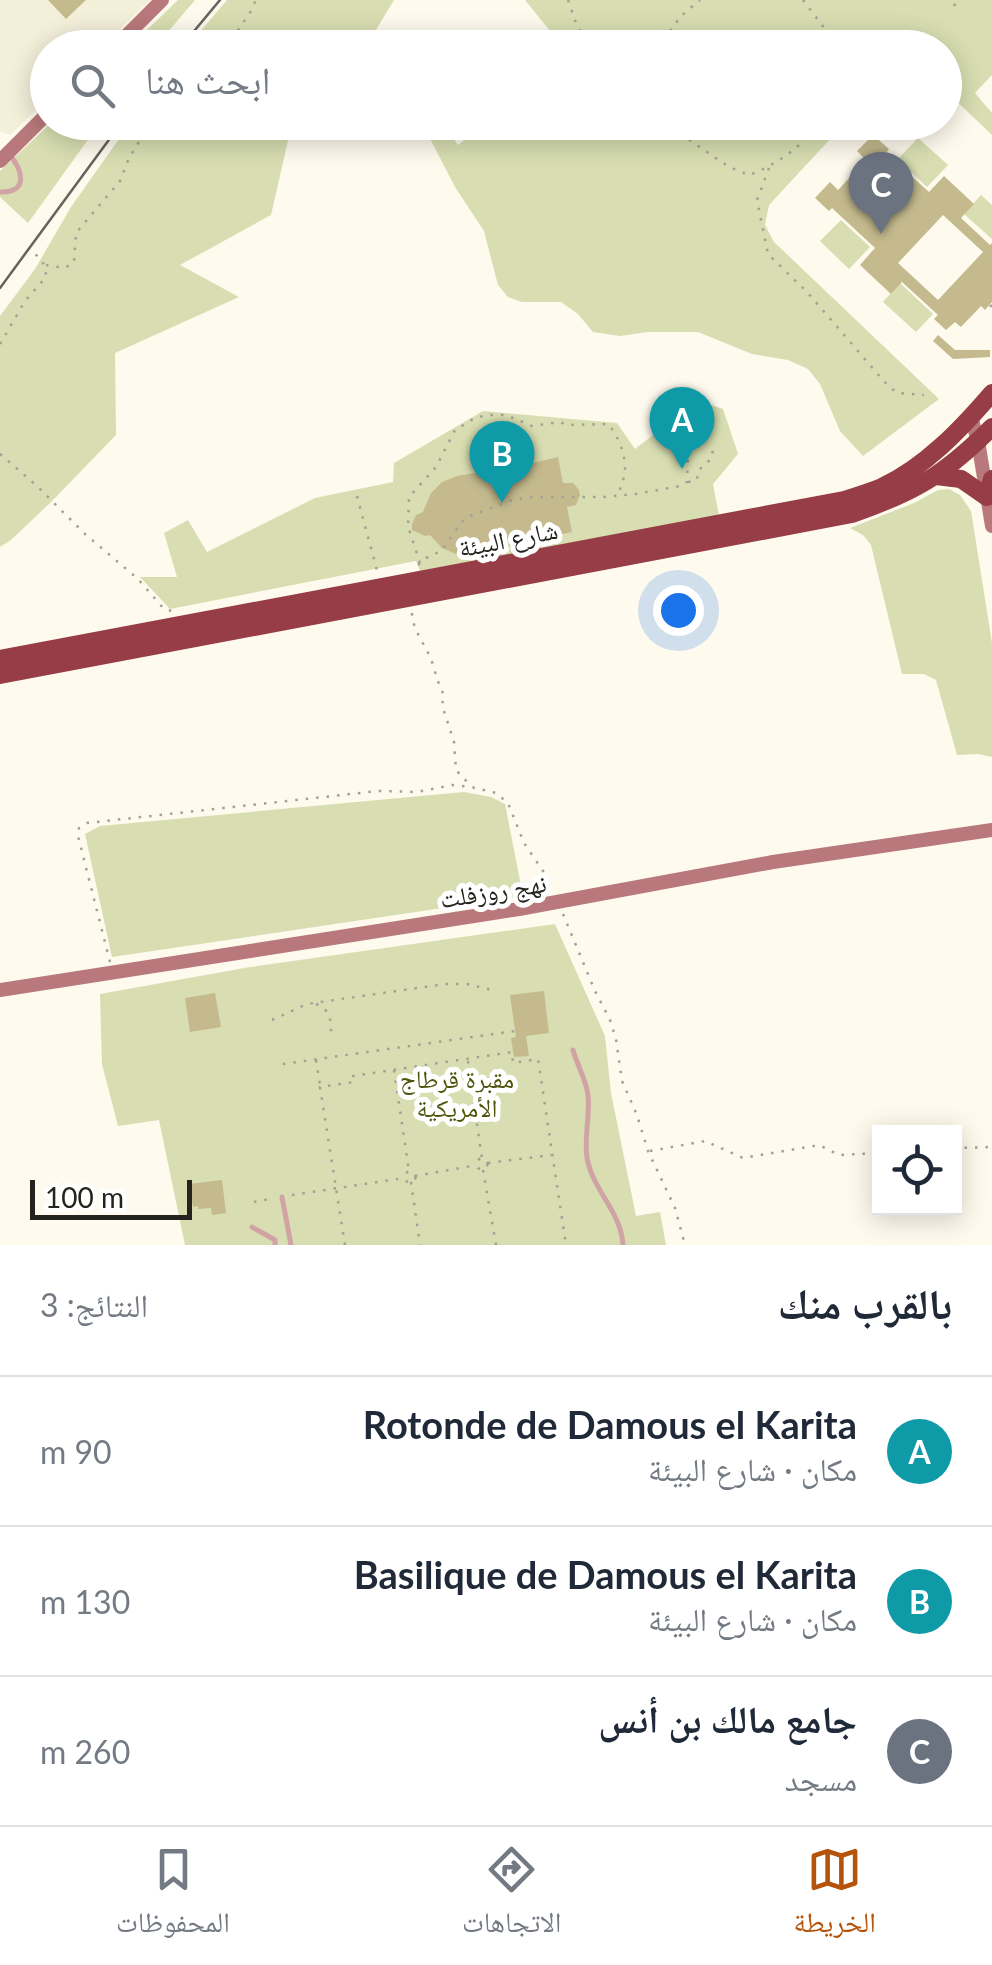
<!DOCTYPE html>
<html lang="ar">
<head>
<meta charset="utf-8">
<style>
	:root { --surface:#fff; --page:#f2f2f3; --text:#1f2937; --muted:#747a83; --line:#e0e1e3; --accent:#b45309 }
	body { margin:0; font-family:Lato,"Noto Naskh Arabic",sans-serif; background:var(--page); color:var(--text); direction:rtl }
	.controls { position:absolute; right:30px; bottom:30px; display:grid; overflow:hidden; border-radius:0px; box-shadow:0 5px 25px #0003 }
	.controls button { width:90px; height:90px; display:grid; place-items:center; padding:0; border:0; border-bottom:2px solid var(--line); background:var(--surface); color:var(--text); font:50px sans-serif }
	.scale { position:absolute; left:30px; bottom:25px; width:162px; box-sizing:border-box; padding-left:10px; border:5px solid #24231e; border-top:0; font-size:28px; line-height:35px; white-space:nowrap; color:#24231e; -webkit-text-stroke:8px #fff; paint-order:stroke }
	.you { position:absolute; left:678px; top:610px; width:35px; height:35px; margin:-25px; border:8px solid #fff; border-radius:50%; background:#1a73e8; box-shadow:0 0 0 15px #1a73e833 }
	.badge { display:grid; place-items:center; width:65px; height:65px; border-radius:50%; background:var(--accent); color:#fff; font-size:32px; font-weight:700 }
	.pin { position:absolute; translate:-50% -82px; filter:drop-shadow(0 2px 5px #0008) }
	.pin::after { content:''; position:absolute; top:52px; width:35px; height:30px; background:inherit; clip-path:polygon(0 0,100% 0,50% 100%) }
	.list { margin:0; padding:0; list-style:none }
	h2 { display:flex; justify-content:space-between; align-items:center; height:130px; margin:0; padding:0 40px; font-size:42px }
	h2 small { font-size:32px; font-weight:400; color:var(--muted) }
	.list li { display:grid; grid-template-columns:65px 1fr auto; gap:30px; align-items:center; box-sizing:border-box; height:150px; padding:0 40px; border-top:2px solid var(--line) }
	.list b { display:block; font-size:38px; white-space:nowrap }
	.list p { margin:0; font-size:32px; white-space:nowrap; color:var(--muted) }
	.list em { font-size:32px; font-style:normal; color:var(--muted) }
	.icon { flex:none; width:55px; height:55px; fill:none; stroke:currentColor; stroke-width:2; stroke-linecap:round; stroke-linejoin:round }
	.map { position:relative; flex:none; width:992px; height:1245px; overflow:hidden; direction:ltr }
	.search { position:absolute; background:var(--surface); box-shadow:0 5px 25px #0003; left:30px; right:30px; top:30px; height:110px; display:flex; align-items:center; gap:25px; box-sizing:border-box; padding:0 35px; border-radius:55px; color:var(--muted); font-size:38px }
	.sheet { height:580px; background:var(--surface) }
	nav { display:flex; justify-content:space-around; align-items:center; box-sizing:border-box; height:140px; border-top:2px solid var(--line); background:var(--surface); font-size:28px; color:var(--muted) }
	nav a { display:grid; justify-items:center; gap:5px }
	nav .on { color:var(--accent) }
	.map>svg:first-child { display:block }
</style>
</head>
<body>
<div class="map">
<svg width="992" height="1245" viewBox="0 0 992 1245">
	<rect width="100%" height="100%" fill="#fefaed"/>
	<polygon fill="#f4efd9" points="0,0 150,0 101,47 48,48 47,99 10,135 0,131"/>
	<g fill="#d8deb1">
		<polygon points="178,0 195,0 155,47 129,47"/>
		<polygon points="227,0 394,0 368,43 361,47 187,47"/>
		<polygon points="525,0 992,0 992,75 975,93 992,113 992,135 945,90 944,48 563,47"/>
		<polygon points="131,122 292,123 271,215 180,265 239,297 115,353 116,435 51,502 11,540 0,547 0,316 35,269 71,207"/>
		<polygon points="499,122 845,123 769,205 765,225 774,242 939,399 863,456 840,431 820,384 808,369 788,360 752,354 698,332 648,332 620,336 593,332 578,314 561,302 522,302 508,297 498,285 484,231 455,187 422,123 442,123 458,145 471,135 462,123 483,123 492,134 500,126"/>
		<polygon points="51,123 100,123 28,223 0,197 0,171"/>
		<polygon points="918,138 948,165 927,187 898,159"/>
		<polygon points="981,195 992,205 992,239 964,214"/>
		<polygon points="841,220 870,247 849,269 820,241"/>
		<polygon points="900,283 933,314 916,332 883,302"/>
		<polygon points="711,405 723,409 738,454 713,484 719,516 420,571 416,561 170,609 140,577 177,577 164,533 188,520 207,552 315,498 393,482 394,463 483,411 617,423 635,449 675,418"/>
		<polygon points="949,489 960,495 971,511 992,643 992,757 978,754 957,755 936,680 924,674 902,674 871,545 863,535 850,528 914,503 938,490"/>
		<polygon points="464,792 491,797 505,804 523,896 112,957 85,834 100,826"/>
		<polygon points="555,924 605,1036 611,1093 636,1216 660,1212 666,1245 185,1245 159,1120 118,1126 102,1064 100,994 250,967"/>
	</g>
	<g fill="#c5ba8e" fill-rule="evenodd">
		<polygon points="48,0 86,0 66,19"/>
		<path d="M873 135 889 149 886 153 929 192 944 176 974 204 961 218 990 245 992 243V302L985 310 981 306 961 327 955 322 946 330 934 319 938 315 902 282 891 294 860 265 875 248 832 208 829 211 815 198 830 182 838 190 866 160 857 151ZM943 215 983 252 938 300 898 263Z"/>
		<polygon points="938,335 955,350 990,350 990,357 953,359 933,341"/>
		<polygon points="514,456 522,458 528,464 558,457 563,483 573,483 579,490 580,495 576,505 567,507 572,532 472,554 456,554 442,548 430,535 425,536 412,530 412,524 416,515 423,512 431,493 442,482 457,476 503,468 507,461"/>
		<polygon points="544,991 549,1033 526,1036 529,1056 514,1057 511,1038 516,1037 510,995"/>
		<polygon points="215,993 221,1027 190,1032 185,998"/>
		<polygon points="222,1180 226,1213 212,1215 211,1208 198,1209 198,1206 193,1207 189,1184"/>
	</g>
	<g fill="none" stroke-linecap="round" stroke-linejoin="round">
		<g stroke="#a3a096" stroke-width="2.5" stroke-dasharray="2.5 8" stroke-linecap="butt">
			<polyline points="568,0 577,26 592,48"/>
			<polyline points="803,0 828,33 832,48"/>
			<polyline points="954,6 957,0"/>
			<polyline points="670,31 681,16 700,0"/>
			<polyline points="226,48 251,11 256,0"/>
			<path d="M663 122 729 167 749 175C772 167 807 145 817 122"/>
			<polyline points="769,168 757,200 768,254 807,292 889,387 898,393 924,395"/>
			<polyline points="46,265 65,268 74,262 76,233 120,181 129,158 144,134 154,122"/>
			<polyline points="990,305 992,307"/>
			<path d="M0 344 25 301 46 277C46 262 40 258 29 249"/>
			<polyline points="0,454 38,487 85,534 138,579 164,609 172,611"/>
			<polyline points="688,482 697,480 698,471 712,458 713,447"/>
			<polyline points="357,496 378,574"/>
			<path d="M420 563 408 526 409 497 436 467 455 430 475 418 487 415H506L532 426 560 422 567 425 608 424C618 435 626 455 625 471 625 482 618 481 621 494"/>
			<polyline points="418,565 426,558 441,551 465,518 512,500 533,497 603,497 636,494 680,486 687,482 688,454"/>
			<path d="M412 613C413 632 426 645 432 662 436 674 438 684 444 695L442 705 454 742 456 770 470 785"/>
			<polyline points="563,914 595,991 610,1020 616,1039 622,1081 637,1115 648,1151 675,1208 685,1245"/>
			<polyline points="110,962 78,836 79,828 87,823 378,791 417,792 452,785 471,787 496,793 508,803 524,843 545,874 551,888"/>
			<path d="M316 1004C331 1010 331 1020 331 1035"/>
			<polyline points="272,1020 307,1004 445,984 467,984 496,991"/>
			<polyline points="316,1060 320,1085"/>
			<polyline points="468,1061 482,1159"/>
			<polyline points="283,1064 515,1031"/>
			<polyline points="394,1070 409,1171"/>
			<polyline points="954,1148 992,1147"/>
			<polyline points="650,1151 705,1141 743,1158 819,1145 839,1155 880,1153"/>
			<circle cx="482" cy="1164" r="5.5"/>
			<polyline points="488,1163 551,1155"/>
			<polyline points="483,1170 496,1245"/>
			<circle cx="410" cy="1177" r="5.5"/>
			<polyline points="415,1176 477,1165"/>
			<polyline points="411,1182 420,1245"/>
			<polyline points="292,1195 404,1178"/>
			<polyline points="254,1202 274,1198"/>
			<polyline points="345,1245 320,1087 354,1082 353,1076 512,1052 513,1063 538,1059 566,1245"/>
		</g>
		<g stroke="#d1a3a5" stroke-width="5">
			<path d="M0 192C30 193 22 169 9 154"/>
			<path d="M573 1050C577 1065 586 1079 588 1095 590 1116 584 1137 587 1158 593 1191 621 1211 623 1245"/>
			<polyline points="282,1197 291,1245"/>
			<polyline points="252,1227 275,1240 275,1245"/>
		</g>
		<g stroke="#b9797c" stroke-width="14">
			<polyline points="114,48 162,0"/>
			<polyline points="0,161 48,113"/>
			<polyline points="971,417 978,441 992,526"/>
			<polyline points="0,990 519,909 773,862 992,830"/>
		</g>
		<g stroke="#963d47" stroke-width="18">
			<polyline points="936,476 961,479 987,497 992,479"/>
			<path d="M0 659 844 500C857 496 870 492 882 487 925 467 961 429 992 393"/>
			<path d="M0 675 852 514C915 492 944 475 992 427"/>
		</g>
		<g stroke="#65635c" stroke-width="2.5">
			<polyline points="180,48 220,0"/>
			<polyline points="0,288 122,122"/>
		</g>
	</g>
	<g text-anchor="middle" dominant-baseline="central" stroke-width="10" stroke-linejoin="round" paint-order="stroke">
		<g font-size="25" fill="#24231e" stroke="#fff">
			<text transform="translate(508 538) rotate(-11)">شارع البيئة</text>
			<text transform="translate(493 890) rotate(-9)">نهج روزفلت</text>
		</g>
		<g font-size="25" fill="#50550d" stroke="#fff">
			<text x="457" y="1078">مقبرة قرطاج<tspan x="457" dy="29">الأمريكية</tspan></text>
		</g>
	</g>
</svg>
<div class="controls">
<button><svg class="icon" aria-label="locate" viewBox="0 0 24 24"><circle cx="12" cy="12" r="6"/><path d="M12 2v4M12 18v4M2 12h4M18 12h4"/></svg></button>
</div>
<div class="scale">100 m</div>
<div class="you"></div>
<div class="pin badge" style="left:682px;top:469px;background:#0f9aa8">A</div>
<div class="pin badge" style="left:502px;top:503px;background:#0f9aa8">B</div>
<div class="pin badge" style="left:881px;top:234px;background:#6b7280">C</div>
<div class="search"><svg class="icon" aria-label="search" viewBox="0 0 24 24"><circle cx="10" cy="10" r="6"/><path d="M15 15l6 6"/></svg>ابحث هنا</div>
</div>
<section class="sheet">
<h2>بالقرب منك<small>النتائج: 3</small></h2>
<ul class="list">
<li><span class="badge" style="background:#0f9aa8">A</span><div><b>Rotonde de Damous el Karita</b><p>مكان · شارع البيئة</p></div><em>90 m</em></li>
<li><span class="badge" style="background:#0f9aa8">B</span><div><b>Basilique de Damous el Karita</b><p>مكان · شارع البيئة</p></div><em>130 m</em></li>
<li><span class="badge" style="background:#6b7280">C</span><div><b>جامع مالك بن أنس</b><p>مسجد</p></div><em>260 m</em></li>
</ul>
</section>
<nav>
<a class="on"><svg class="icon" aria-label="map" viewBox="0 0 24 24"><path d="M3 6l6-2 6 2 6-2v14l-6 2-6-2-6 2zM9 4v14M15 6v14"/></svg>الخريطة</a>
<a><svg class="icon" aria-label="directions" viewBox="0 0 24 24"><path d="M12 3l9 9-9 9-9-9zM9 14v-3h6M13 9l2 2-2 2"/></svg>الاتجاهات</a>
<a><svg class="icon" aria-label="saved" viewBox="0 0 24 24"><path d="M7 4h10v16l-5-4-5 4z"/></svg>المحفوظات</a>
</nav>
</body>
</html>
